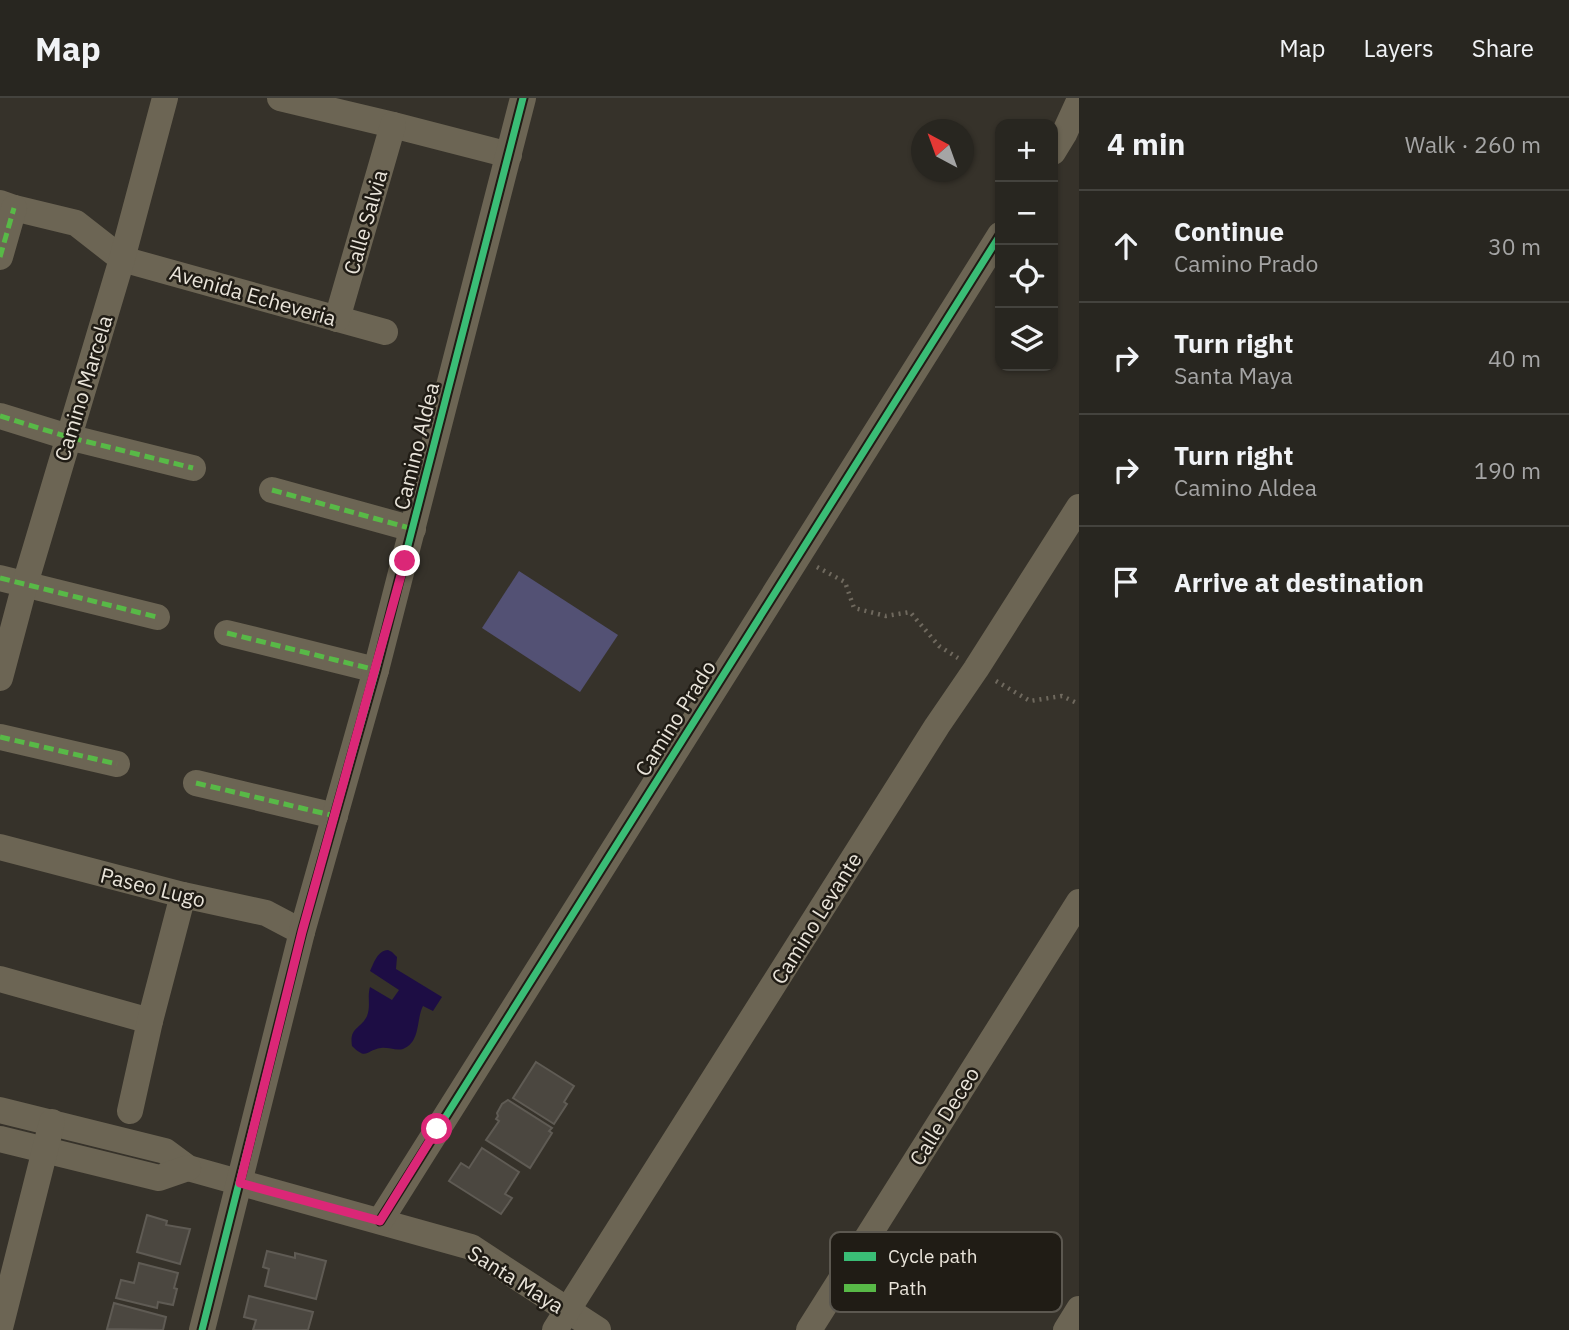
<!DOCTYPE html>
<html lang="en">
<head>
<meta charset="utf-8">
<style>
	:root { --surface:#282620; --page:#34322d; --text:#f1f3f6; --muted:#a5a5a5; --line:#44433e }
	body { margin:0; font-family:"IBM Plex Sans",sans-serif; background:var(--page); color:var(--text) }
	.controls { position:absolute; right:21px; top:21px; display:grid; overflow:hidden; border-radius:14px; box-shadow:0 2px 5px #0004 }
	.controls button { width:63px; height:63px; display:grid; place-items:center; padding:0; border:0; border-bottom:2px solid var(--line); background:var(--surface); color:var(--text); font:35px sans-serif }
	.compass { position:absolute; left:911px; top:21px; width:63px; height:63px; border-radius:50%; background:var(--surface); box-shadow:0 2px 5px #0004; rotate:319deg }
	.stop { position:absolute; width:21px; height:21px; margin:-16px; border:5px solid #db2777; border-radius:50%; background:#fff }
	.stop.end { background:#db2777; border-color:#fff; box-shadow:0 2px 7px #0008 }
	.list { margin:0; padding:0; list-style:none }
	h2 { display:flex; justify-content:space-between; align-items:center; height:91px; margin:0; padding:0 28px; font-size:30px }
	h2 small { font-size:23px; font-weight:400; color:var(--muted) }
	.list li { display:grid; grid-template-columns:46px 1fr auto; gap:21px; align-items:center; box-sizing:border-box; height:112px; padding:0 28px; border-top:2px solid var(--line) }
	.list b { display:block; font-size:26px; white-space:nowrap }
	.list p { margin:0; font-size:23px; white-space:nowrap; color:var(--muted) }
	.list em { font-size:23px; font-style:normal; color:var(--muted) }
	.icon { flex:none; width:38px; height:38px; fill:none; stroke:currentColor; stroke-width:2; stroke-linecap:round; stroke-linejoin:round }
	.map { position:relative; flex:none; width:1079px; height:1232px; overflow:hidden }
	header { display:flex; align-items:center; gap:42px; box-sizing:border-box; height:98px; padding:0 35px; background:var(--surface); border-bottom:2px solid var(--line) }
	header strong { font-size:33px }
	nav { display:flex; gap:38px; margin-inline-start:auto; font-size:24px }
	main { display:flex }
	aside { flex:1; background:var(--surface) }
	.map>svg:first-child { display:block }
</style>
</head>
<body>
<header>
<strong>Map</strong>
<nav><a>Map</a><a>Layers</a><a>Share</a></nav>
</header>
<main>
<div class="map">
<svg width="1079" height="1232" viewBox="0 0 1079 1232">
	<rect width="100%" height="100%" fill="#36322a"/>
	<polygon fill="#535174" points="519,473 618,537 580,594 482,530"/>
	<path fill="#1d0d44" d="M388 852 392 854 397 859 396 871 442 899 433 913 423 908C416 921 421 944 403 951 396 953 388 949 381 950 366 952 367 963 352 948 349 929 361 931 367 918 371 908 367 899 370 889L392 902 399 892 370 873C374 865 377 853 388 852Z"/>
	<g fill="#4b4740" stroke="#5f5b54" stroke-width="2">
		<polygon points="536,964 574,988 564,1004 567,1006 554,1026 513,1000"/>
		<polygon points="508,1002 552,1030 549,1033 552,1035 530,1070 486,1042 499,1023 496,1021 498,1018 497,1015 502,1006"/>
		<polygon points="482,1050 519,1074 505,1096 512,1100 501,1116 449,1083 461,1065 469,1070"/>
		<polygon points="147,1117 167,1123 166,1127 190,1131 180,1166 137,1154"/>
		<polygon points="267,1153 295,1160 295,1155 326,1163 316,1201 265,1188 269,1171 263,1169"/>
		<polygon points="139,1165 178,1175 174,1190 177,1191 173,1207 158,1204 157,1210 116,1200 121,1182 134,1185"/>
		<polygon points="249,1198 313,1214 308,1232 253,1232 256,1222 244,1219"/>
		<polygon points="114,1205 166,1219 163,1232 107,1231"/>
	</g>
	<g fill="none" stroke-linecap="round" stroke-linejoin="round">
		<g stroke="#6f695e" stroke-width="4.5" stroke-dasharray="2 5" stroke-linecap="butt">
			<polyline points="817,469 845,484 854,510 886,518 910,514 939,548 958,560"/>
			<polyline points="996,583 1030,603 1062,598 1079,606"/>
		</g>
		<g stroke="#6c6554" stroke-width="26">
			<polyline points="280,0 393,27 509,57"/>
			<polyline points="1053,54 1064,36 1079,3"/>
			<polyline points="0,105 14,110 76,125 122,161 385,234"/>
			<polyline points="0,159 14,110"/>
			<polyline points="337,221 393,27"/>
			<polyline points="0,318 68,339 193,370"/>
			<polyline points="272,392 413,431"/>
			<polyline points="0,480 157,519"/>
			<polyline points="227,535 376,572"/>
			<polyline points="0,580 25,486 122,161 165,0"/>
			<polyline points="0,639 117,666"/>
			<polyline points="196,685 335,718"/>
			<polyline points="0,749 183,797 266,815 302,834"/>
			<polyline points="0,881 150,923"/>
			<polyline points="0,1012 165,1053 188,1070 471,1149 598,1232"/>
			<polyline points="130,1013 150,923 183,797"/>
			<polyline points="0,1041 159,1080 188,1070"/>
			<polyline points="380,1123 1000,137"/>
			<polyline points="0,1230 52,1024"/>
			<polyline points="202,1232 302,834 376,572 523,0"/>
			<polyline points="555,1232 937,628 976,571 1079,409"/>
			<polyline points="809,1232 1079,804"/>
			<polyline points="1066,1232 1079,1211"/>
		</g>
		<g stroke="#58b947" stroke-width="5" stroke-dasharray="10 5" stroke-linecap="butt">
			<polyline points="0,159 14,110"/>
			<polyline points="0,318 68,339 193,370"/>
			<polyline points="272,392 413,431"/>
			<polyline points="0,480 157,519"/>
			<polyline points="227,535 376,572"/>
			<polyline points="0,639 117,666"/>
			<polyline points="196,685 335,718"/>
		</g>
		<defs>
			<g id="cycleway">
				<polyline points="380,1123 1000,137"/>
				<polyline points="202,1232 302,834 376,572 523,0"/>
			</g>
		</defs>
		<use href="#cycleway" stroke="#201c15" stroke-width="11"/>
		<use href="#cycleway" stroke="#3abd76" stroke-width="7"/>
	</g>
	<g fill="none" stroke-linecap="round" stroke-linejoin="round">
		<polyline stroke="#db2777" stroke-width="9" points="405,463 302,834 240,1085 380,1123 437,1031"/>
	</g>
	<g text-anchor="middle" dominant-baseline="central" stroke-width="5" stroke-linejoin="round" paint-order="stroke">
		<g font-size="21" fill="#e9e4da" stroke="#201c15">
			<text transform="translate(365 124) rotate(-74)">Calle Salvia</text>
			<text transform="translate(253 197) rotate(16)">Avenida Echeveria</text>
			<text transform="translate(83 290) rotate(-73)">Camino Marcela</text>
			<text transform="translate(416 348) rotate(-76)">Camino Aldea</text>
			<text transform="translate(675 620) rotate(-58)">Camino Prado</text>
			<text transform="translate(153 789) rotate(14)">Paseo Lugo</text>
			<text transform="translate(816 820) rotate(-58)">Camino Levante</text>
			<text transform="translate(944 1018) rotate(-58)">Calle Deceo</text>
			<text transform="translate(516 1181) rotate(32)">Santa Maya</text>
		</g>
	</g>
	<rect x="830" y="1134" width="232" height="80" rx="10" fill="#201c15" stroke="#5c5850" stroke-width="2"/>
	<rect x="844" y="1154" width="32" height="9" fill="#3abd76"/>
	<rect x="844" y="1186" width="32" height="8" fill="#58b947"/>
	<g font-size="19" fill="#e9e4da">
		<text x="888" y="1165">Cycle path</text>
		<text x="888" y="1197">Path</text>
	</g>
</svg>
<div class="controls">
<button>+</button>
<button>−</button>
<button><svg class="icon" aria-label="locate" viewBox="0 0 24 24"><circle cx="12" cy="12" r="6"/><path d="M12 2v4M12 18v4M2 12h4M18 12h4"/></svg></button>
<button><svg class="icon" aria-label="layers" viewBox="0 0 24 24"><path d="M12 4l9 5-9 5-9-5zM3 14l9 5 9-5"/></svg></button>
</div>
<svg class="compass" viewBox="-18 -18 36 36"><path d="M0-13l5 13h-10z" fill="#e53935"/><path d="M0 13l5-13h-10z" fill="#a5a5a5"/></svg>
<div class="stop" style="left:437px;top:1031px"></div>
<div class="stop end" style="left:405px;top:463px"></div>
</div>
<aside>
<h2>4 min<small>Walk · 260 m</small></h2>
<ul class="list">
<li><svg class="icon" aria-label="ahead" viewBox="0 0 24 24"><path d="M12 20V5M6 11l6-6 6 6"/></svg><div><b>Continue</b><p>Camino Prado</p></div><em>30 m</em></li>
<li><svg class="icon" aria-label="right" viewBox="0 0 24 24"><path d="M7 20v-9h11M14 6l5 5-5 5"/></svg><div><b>Turn right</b><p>Santa Maya</p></div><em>40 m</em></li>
<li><svg class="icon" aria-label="right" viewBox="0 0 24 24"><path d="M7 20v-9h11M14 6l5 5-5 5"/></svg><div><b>Turn right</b><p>Camino Aldea</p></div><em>190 m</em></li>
<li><svg class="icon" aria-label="arrive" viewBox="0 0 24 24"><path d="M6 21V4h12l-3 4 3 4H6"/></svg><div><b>Arrive at destination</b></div></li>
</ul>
</aside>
</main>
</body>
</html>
